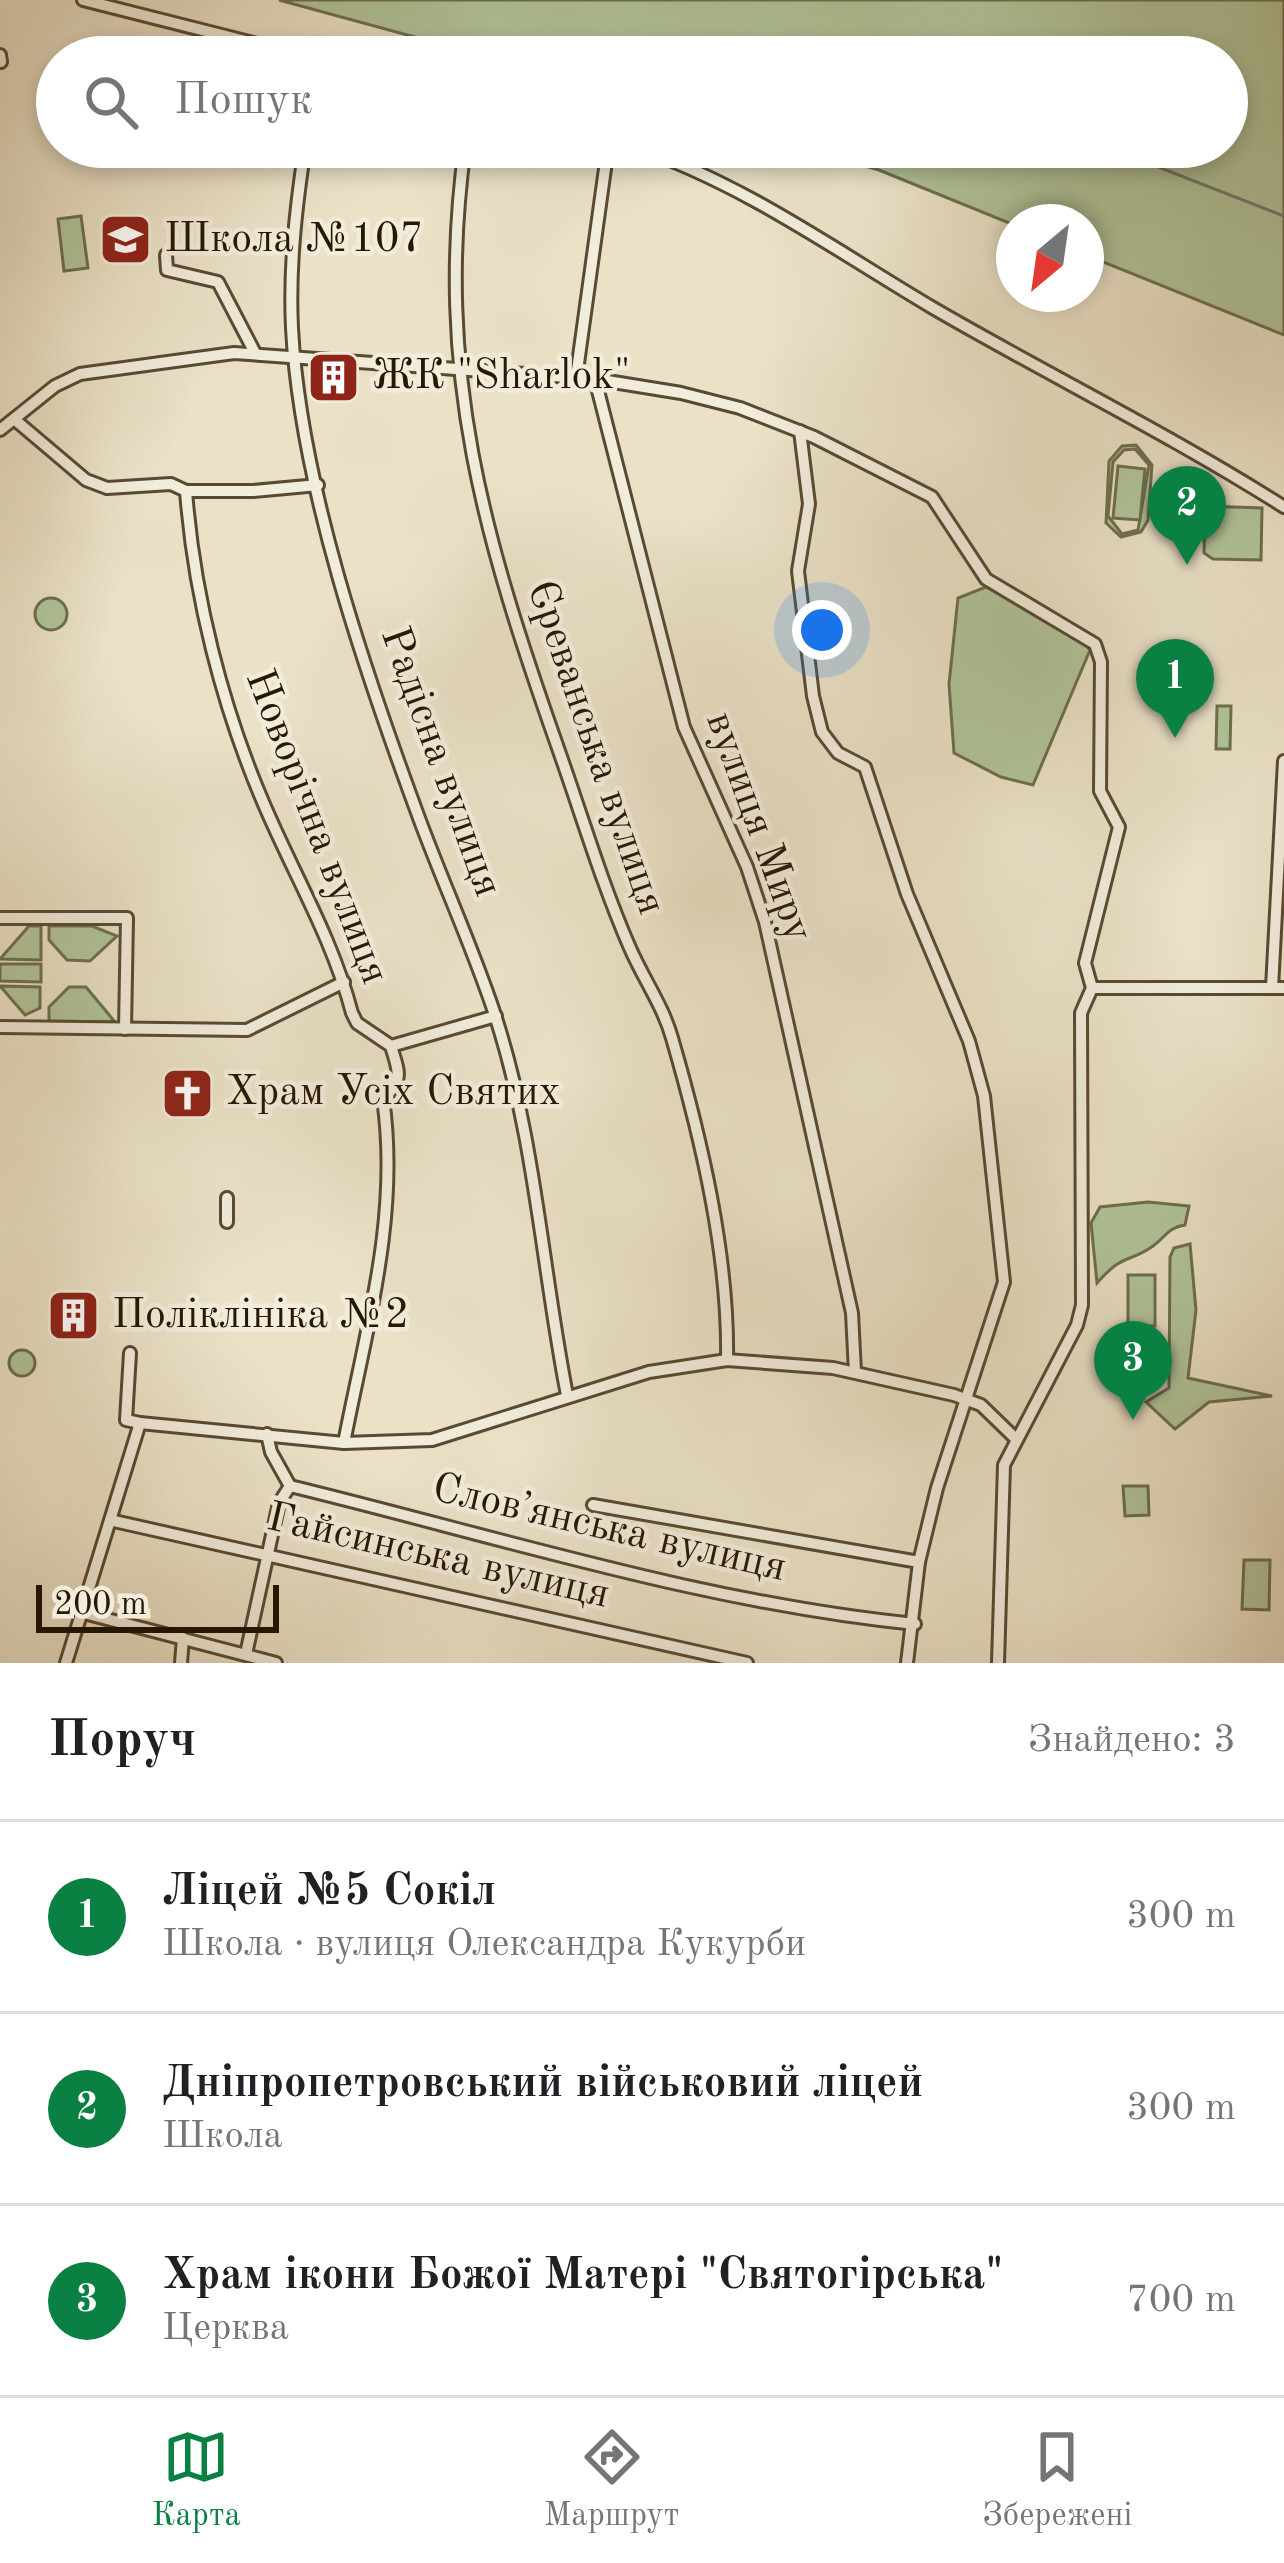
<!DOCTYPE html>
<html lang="uk">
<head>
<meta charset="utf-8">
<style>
	:root { --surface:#fff; --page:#f2f2f2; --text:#202124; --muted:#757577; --line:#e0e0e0; --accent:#0b8043 }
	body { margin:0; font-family:"Old Standard TT",serif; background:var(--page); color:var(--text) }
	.compass { position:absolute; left:996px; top:204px; width:108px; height:108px; border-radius:50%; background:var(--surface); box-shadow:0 6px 18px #0003; rotate:209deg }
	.scale { position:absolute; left:36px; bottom:30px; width:243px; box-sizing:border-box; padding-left:12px; border:6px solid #281801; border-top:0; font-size:33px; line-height:42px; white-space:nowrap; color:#281801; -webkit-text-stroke:9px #f1ecdb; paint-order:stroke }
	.you { position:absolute; left:822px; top:630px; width:42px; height:42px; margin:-30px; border:9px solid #fff; border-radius:50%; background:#1a73e8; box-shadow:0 0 0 18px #1a73e833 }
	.badge { display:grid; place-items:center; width:78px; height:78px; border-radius:50%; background:var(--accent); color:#fff; font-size:39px; font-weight:700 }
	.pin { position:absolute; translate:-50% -99px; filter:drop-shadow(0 3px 6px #0008) }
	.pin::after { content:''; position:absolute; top:63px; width:42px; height:36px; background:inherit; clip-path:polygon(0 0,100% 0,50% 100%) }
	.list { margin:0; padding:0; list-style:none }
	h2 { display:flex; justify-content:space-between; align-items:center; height:156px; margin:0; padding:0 48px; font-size:51px }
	h2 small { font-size:39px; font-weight:400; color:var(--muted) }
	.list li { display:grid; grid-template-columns:78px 1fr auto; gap:36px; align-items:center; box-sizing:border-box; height:192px; padding:0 48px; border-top:3px solid var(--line) }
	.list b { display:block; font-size:45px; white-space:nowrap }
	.list p { margin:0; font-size:39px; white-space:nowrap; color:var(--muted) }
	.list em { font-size:39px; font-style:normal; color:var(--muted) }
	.icon { flex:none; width:66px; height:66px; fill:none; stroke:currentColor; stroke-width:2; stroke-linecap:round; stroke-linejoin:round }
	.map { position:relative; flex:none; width:1284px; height:1663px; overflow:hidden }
	.search { position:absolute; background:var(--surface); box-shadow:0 6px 18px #0003; left:36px; right:36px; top:36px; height:132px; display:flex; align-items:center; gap:30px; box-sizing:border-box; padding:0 42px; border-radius:66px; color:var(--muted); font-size:45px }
	.sheet { height:732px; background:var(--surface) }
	nav { display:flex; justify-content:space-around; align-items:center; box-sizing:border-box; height:168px; border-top:3px solid var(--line); background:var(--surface); font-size:33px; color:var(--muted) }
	nav a { display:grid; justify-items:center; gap:6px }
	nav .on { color:var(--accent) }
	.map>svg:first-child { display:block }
</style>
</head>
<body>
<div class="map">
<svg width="1284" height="1663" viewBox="0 0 1284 1663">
	<rect width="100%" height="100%" fill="#eae1c7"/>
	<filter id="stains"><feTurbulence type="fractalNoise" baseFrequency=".00167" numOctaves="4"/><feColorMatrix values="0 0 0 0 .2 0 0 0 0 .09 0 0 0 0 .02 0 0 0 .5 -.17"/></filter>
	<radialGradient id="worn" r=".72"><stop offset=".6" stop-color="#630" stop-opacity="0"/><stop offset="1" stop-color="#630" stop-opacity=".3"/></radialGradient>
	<g fill="#b1c49a" stroke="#6c6e4e" stroke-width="3" fill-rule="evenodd">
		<polygon points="279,0 1284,0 1284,335 1086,255 1086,222 1014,225 879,170 800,147 1227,147 1227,57 488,57"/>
		<polygon points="81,216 88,268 64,271 58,219"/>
		<path d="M1136 445 1152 465 1148 520 1141 532 1121 537 1106 523 1109 461 1122 446ZM1135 449 1149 465 1138 530 1122 534 1108 516 1113 462 1124 450Z"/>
		<polygon points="1118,466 1145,469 1140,520 1113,518"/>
		<polygon points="1167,484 1199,485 1199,505 1166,504"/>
		<polygon points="1205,506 1262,508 1261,560 1213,559 1204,553"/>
		<polygon points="986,587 1082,639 1090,650 1033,785 1001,777 954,753 949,684 958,598"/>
		<circle cx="51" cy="614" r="16"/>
		<polygon points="1217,706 1231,706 1230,749 1216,749"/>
		<polygon points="29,926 41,926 41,960 0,959"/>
		<polygon points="49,926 92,926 117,936 90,961 67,960 49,940"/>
		<polygon points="0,964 41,964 41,982 0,981"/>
		<polygon points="0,986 40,987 40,1008 25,1015"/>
		<polygon points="69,987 86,987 115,1022 49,1021 49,1007"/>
		<path d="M1148 1202 1189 1206 1185 1225C1167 1228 1167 1236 1153 1246 1130 1263 1124 1252 1097 1283L1091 1223 1100 1207Z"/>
		<polygon points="1190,1244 1196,1310 1188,1378 1272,1396 1209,1402 1175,1429 1146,1402 1169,1388 1170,1257 1174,1248"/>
		<rect x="1128" y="1275" width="27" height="51"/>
		<circle cx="22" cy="1363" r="13"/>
		<polygon points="1123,1486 1148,1486 1149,1515 1125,1516"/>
		<polygon points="1244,1560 1270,1560 1269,1610 1242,1609"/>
	</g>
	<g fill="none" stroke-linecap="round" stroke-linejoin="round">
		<g stroke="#6c7a72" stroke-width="3">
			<polyline points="856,49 875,57"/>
			<polyline points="1107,147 1284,216"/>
		</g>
		<defs>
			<g id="minor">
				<polyline points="83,0 309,57"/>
				<polyline points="0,55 1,62"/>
				<path d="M305 147C296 207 289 267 292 328 300 483 365 672 419 818 443 883 472 946 494 1012 535 1136 542 1268 567 1395"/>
				<path d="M465 147C434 372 485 541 559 751 582 816 602 884 630 948 643 978 663 1006 672 1038 701 1138 729 1256 727 1360"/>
				<path d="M635 147C744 184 835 250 933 308 1050 376 1171 435 1284 507"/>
				<polyline points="166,255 167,270 218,282 255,353"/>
				<polyline points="576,378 608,147"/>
				<polyline points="595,379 684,727 747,867 765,922 852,1313 855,1372"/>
				<polyline points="14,419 86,480 107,488 171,484 186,491 253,491 318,485"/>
				<polyline points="0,430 55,386 80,374 234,353 595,379 681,393 740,408 814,437 932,497 986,579 1095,644 1101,662 1100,791 1119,827 1085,963 1092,988 1081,1013 1082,1305 1077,1325 1004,1465 998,1663"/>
				<polyline points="800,431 809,504 798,571 813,696 822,732 838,753 865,767 907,894 969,1041 984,1096 1004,1282 937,1488 919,1562 907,1663"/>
				<path d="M186 491C194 596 222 706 263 802 293 873 332 937 352 1013L357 1023 391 1046C399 1073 404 1079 383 1099 400 1215 366 1329 344 1443"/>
				<polyline points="0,918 127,918 125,1029"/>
				<polyline points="1092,988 1284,988"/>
				<polyline points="1272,988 1284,761"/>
				<polyline points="0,1027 247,1030 344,982"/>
				<polyline points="391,1046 496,1016"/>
				<polyline points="227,1222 227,1198"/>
				<polyline points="130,1353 126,1420 140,1423 344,1443 432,1440 649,1372 727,1360 833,1368 954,1395 981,1405 1016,1439"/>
				<polyline points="267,1434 271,1452 290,1486"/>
				<path d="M290 1486C496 1536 704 1603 915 1624"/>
				<polyline points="593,1505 919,1562"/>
				<polyline points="114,1521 747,1663"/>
				<polyline points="84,1613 276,1663"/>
				<polyline points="246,1654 279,1503 290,1486"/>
				<polyline points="66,1663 140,1423"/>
				<polyline points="181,1663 183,1638"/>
			</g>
		</defs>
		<use href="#minor" stroke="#584a32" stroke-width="16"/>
		<use href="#minor" stroke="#f1ecdb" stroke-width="10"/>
	</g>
	<defs>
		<symbol id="school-square" viewBox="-11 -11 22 22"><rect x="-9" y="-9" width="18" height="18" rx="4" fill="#8f2418" stroke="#f1ecdb"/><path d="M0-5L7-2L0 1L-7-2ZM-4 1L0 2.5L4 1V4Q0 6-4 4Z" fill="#fff"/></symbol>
		<symbol id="building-square" viewBox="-11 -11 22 22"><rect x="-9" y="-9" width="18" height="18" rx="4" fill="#8f2418" stroke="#f1ecdb"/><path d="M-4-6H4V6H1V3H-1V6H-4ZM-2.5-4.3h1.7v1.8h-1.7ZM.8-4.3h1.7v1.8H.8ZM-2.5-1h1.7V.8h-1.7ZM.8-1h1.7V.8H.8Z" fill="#fff"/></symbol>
		<symbol id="church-square" viewBox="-11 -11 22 22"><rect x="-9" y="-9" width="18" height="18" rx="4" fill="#8f2418" stroke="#f1ecdb"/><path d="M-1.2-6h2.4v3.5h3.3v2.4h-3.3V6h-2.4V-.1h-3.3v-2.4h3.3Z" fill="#fff"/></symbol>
	</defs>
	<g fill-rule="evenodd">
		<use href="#school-square" x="96" y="210" width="59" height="59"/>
		<use href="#building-square" x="304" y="348" width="59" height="59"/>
		<use href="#church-square" x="158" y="1064" width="59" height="59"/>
		<use href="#building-square" x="44" y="1286" width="59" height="59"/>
	</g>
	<g text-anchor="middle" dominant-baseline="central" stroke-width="9" stroke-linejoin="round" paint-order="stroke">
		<g font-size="42" fill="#281801" stroke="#f1ecdb" text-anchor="start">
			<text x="164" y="240">Школа №107</text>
			<text x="372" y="377">ЖК "Sharlok"</text>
			<text x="226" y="1093">Храм Усіх Святих</text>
			<text x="112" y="1316">Поліклініка №2</text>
		</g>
		<g font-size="42" fill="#281801" stroke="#f1ecdb">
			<text transform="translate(595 748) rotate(71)">Єреванська вулиця</text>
			<text transform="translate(440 762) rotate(70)">Радісна вулиця</text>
			<text transform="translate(316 827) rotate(69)">Новорічна вулиця</text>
			<text transform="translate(758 827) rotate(70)">вулиця Миру</text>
			<text transform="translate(609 1529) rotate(13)">Словʼянська вулиця</text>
			<text transform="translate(438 1557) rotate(13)">Гайсинська вулиця</text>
		</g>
	</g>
	<rect width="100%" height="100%" filter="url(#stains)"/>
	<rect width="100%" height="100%" fill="url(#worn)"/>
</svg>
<svg class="compass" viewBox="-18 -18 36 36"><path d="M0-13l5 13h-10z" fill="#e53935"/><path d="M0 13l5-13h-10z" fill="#757577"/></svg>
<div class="scale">200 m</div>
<div class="you"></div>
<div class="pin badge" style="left:1175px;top:738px">1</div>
<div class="pin badge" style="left:1187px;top:565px">2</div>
<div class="pin badge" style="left:1133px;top:1420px">3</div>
<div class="search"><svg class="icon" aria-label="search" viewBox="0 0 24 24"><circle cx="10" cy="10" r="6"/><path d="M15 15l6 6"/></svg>Пошук</div>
</div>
<section class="sheet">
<h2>Поруч<small>Знайдено: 3</small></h2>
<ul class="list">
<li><span class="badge">1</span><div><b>Ліцей №5 Сокіл</b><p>Школа · вулиця Олександра Кукурби</p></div><em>300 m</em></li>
<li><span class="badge">2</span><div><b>Дніпропетровський військовий ліцей</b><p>Школа</p></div><em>300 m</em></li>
<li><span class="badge">3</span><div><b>Храм ікони Божої Матері &quot;Святогірська&quot;</b><p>Церква</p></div><em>700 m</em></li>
</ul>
</section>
<nav>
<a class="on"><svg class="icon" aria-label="map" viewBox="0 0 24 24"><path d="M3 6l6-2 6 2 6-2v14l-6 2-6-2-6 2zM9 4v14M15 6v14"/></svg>Карта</a>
<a><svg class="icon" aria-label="directions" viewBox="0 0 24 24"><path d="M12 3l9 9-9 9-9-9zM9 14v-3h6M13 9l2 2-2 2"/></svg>Маршрут</a>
<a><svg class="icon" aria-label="saved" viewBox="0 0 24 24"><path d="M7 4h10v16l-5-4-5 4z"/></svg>Збережені</a>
</nav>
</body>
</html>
